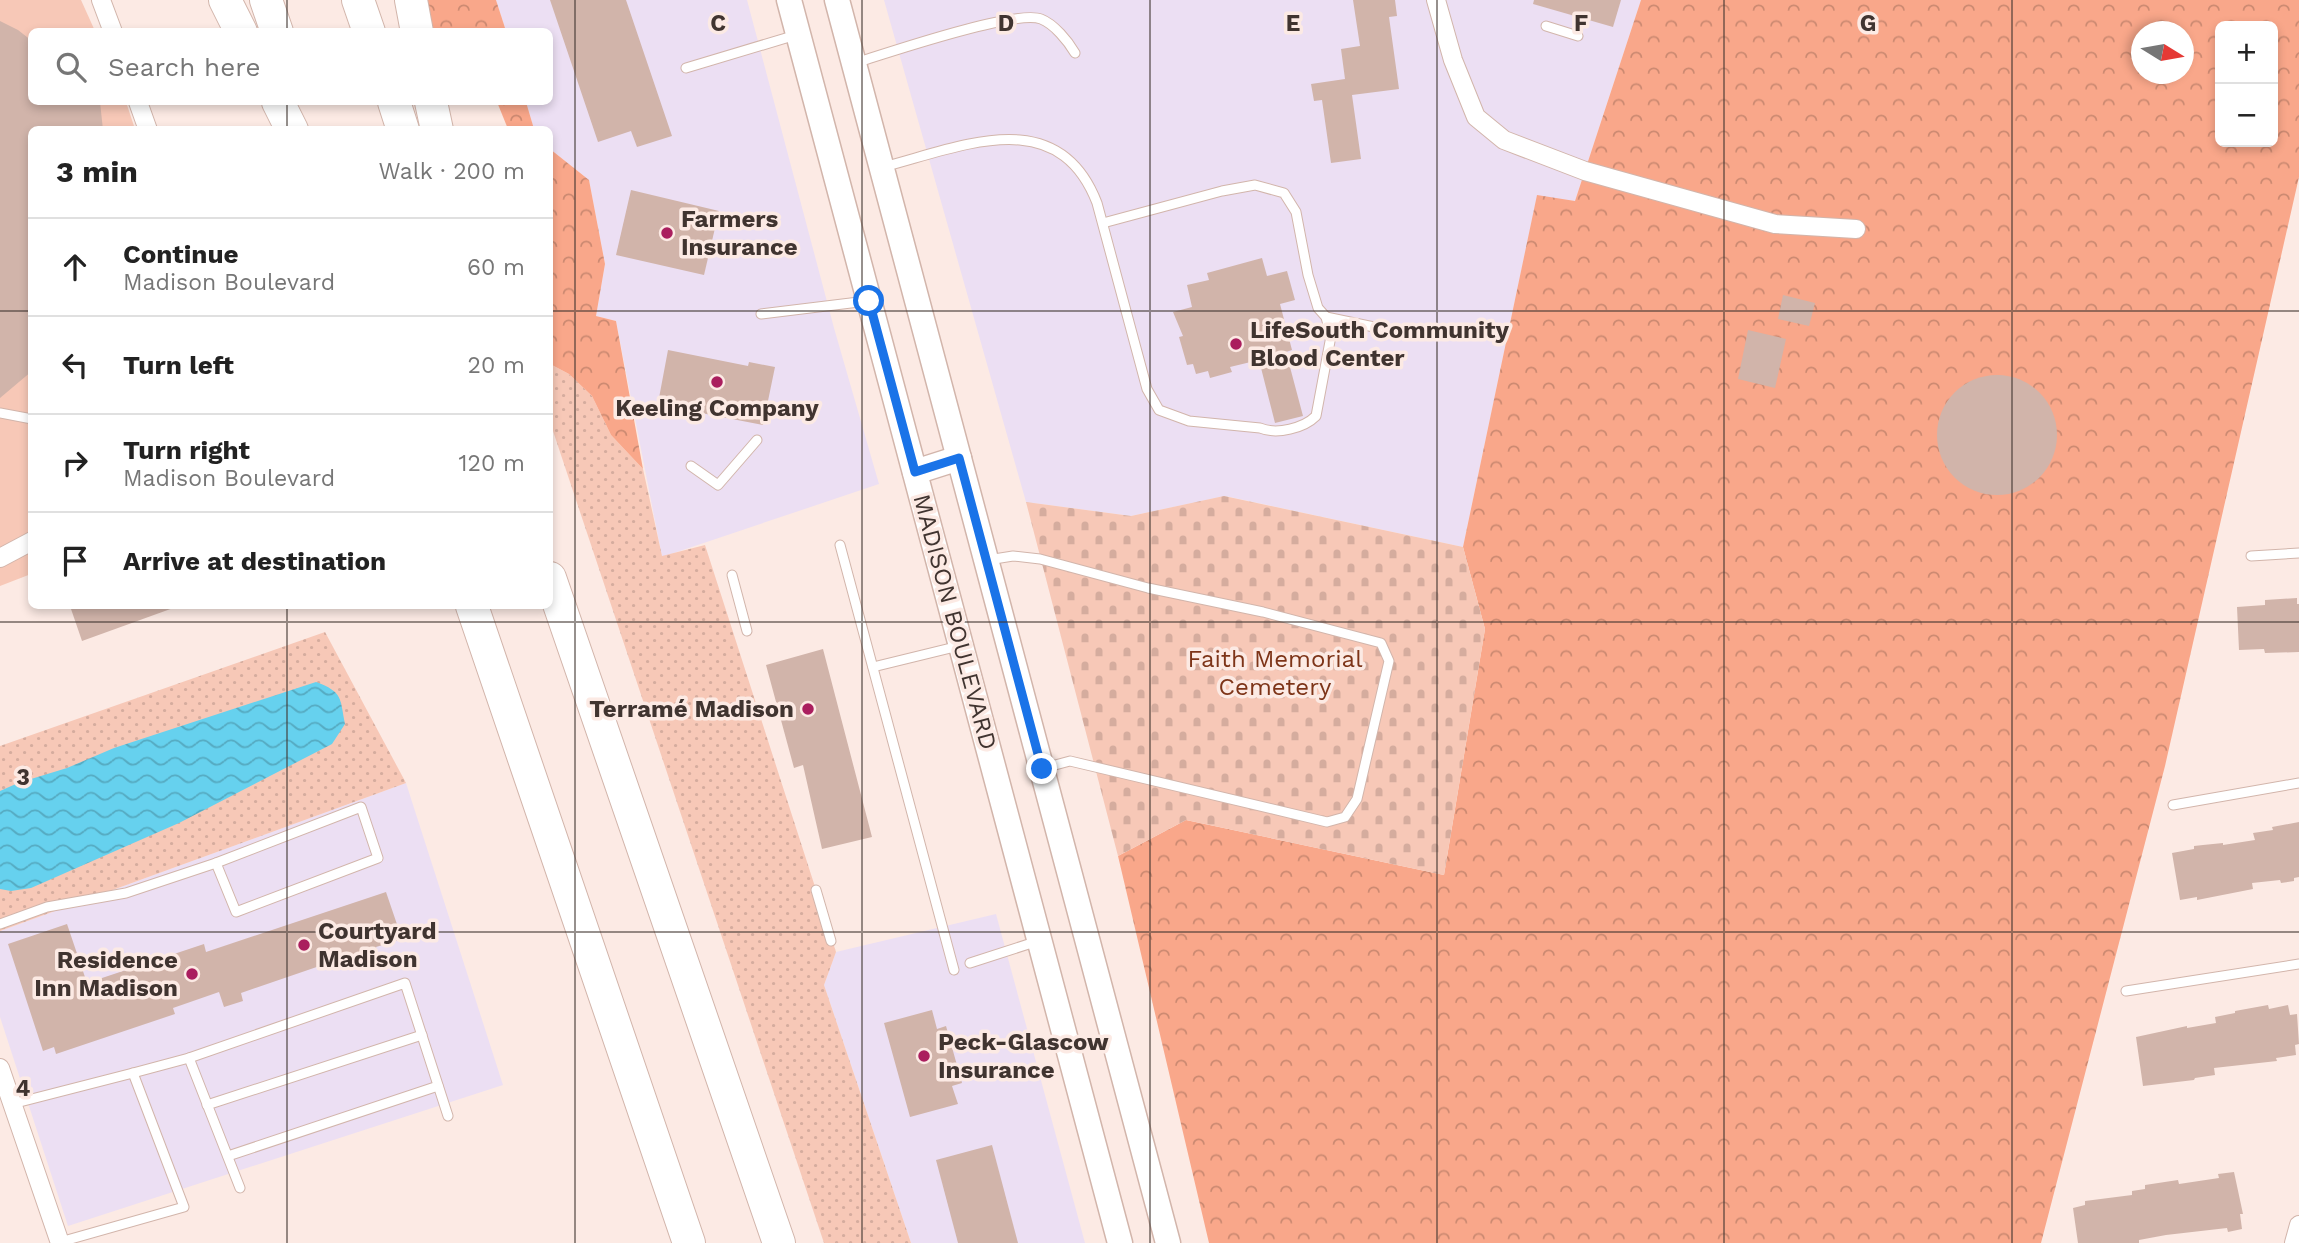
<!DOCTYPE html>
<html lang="en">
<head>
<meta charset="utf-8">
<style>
	:root { --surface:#fff; --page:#f6f6f6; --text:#222; --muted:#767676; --line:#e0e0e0 }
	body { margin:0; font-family:"Work Sans",sans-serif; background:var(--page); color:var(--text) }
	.controls { position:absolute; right:21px; top:21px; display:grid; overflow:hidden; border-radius:10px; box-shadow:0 4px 10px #0003 }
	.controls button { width:63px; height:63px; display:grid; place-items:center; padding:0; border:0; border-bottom:2px solid var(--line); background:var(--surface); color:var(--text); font:35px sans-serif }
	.compass { position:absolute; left:2131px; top:21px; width:63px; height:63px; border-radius:50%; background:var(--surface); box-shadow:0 4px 10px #0003; rotate:101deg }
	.stop { position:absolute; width:21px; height:21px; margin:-16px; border:5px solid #1a73e8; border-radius:50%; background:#fff }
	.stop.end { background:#1a73e8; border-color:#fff; box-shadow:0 2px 7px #0008 }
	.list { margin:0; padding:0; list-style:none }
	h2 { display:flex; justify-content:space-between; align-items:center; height:91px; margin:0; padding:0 28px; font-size:30px }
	h2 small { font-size:23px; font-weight:400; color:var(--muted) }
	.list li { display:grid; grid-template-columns:46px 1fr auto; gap:21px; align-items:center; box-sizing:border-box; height:98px; padding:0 28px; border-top:2px solid var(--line) }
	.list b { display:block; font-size:26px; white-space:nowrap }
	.list p { margin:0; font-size:23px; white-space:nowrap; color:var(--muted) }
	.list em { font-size:23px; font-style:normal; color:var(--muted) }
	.icon { flex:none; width:38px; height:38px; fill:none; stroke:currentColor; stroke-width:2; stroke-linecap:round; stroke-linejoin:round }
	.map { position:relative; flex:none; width:2299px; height:1243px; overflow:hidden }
	.search { position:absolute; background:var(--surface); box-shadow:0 4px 10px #0003; left:28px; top:28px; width:525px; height:77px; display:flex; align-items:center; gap:18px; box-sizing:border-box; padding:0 24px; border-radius:10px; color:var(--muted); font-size:26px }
	.panel { position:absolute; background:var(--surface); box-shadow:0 4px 10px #0003; left:28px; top:126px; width:525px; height:483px; border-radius:10px }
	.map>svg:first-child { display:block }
</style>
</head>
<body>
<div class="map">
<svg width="2299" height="1243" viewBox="0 0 2299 1243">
	<defs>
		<pattern id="green-dots" width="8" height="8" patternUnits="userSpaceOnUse" patternTransform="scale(1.75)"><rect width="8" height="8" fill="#f7c8b7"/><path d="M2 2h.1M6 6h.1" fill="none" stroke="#d5ac9e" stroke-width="1.8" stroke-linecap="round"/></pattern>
		<pattern id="forest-crowns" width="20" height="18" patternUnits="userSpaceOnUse" patternTransform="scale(1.75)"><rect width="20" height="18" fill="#f9a78a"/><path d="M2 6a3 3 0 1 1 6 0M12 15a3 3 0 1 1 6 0" fill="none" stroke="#cb8971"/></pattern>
		<pattern id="cemetery-stones" width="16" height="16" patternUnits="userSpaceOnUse" patternTransform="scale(1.75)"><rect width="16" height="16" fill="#f7c8b7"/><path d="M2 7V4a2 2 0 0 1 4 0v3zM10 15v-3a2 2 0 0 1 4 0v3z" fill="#d5ac9e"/></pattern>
		<pattern id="water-waves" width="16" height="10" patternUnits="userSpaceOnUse" patternTransform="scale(1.75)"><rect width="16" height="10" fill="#66d1ee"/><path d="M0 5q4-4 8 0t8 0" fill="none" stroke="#55aac1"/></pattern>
	</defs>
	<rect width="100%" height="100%" fill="#fceae4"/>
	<g fill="#ecdff3">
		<polygon points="496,0 747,0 834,328 879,484 662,557 616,321 596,316 605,264 589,180 550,149 550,130 534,129 526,102 550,102 550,32 506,31"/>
		<polygon points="884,0 1641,0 1575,201 1537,196 1463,547 1225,496 1131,516 1026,502"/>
		<polygon points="406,783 503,1085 68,1226 0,1017 0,931"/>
		<polygon points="996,914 1085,1243 911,1243 824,985 836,952"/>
	</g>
	<g fill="url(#green-dots)">
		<polygon points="550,364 569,374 592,396 611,435 643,469 662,556 705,545 836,952 824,985 911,1243 824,1243 550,422"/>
		<polygon points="325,632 406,783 0,931 0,746"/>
	</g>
	<g fill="url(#forest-crowns)" fill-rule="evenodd">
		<polygon points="423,0 496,0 506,31 432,31"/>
		<path d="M1641 0H2299V177L2165 766 2041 1243H1209L1118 856 1186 820 1444 875 1485 629 1463 547 1537 195 1575 201ZM2220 26H2273V142H2220ZM2142 32H2184V74H2142Z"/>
		<polygon points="497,102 526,102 534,129 508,129"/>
		<polygon points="550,149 589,180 605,264 596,316 616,321 643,469 611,435 592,396 569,374 550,364"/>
	</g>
	<polygon fill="url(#cemetery-stones)" points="1224,496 1463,547 1485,629 1444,875 1186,820 1118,856 1026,502 1131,516"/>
	<polygon fill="#f7c8b7" points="0,0 81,0 95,31 32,32 32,102 126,102 135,129 32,130 31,574 0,586"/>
	<path fill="url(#water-waves)" d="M316 682C343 692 340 698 345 724L332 744 179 823 31 888 11 891 0 889V791L18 783 67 768 114 748Z"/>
	<g fill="#d1b4aa">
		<polygon points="550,0 626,0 672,136 637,147 631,131 598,142"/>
		<polygon points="1353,0 1395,0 1397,16 1389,17 1399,89 1352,95 1361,159 1331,163 1322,100 1314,101 1311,84 1345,79 1341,49 1360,46"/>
		<polygon points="1534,0 1621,0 1613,27 1533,4"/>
		<polygon points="0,21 18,30 32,41 32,102 100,102 103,130 32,130 32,371 0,398"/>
		<polygon points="631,190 719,211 704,275 616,255"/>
		<polygon points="1262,258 1267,276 1287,271 1295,300 1280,304 1292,350 1286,352 1303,416 1275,423 1259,360 1230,367 1232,372 1210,378 1208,371 1196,374 1193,364 1187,365 1179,337 1183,336 1173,312 1192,307 1187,285 1209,280 1207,273"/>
		<polygon points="1783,295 1815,303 1809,326 1778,319"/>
		<polygon points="1748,330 1786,339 1775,388 1738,379"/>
		<polygon points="668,350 748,366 749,362 775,367 763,425 696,412 698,406 659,398"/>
		<circle cx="1997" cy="435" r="60"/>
		<polygon points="2297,598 2297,604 2299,604 2299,652 2265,653 2264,649 2239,650 2237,607 2265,605 2265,600"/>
		<polygon points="70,606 175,606 176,607 82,641"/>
		<polygon points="823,649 872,837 822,849 803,765 794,768 766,665"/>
		<polygon points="2299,822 2299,877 2294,878 2294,881 2281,883 2280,880 2252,883 2253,889 2197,900 2197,897 2180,900 2172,853 2194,849 2194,846 2203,845 2223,843 2223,845 2255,840 2253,833 2273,830 2272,827"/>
		<polygon points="386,892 402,939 376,947 378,955 343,967 340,959 241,993 243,1001 224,1007 219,992 173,1008 175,1014 56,1054 54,1047 43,1051 8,944 67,924 87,983 204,944 206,952"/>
		<polygon points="2268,1005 2269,1009 2288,1005 2290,1015 2297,1014 2299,1044 2295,1045 2296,1055 2276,1058 2277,1061 2214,1068 2215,1075 2195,1078 2194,1080 2143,1086 2136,1037 2187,1026 2187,1028 2216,1023 2215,1017 2235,1013 2235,1011"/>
		<polygon points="932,1010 937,1029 946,1026 962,1083 952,1086 958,1104 910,1117 884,1023"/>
		<polygon points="992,1145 1018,1243 958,1243 936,1160"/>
		<polygon points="2234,1172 2243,1214 2240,1214 2242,1229 2228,1232 2227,1228 2166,1235 2139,1240 2139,1243 2078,1243 2073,1208 2085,1205 2085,1201 2132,1195 2132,1191 2145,1189 2145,1185 2178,1180 2179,1184 2219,1178 2218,1174"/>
	</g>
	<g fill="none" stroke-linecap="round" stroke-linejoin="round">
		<defs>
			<g id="lane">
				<polyline points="1546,26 1578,36"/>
				<path d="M855 63C887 53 1016 9 1041 19 1054 24 1068 41 1075 53"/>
				<polyline points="686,68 796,35"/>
				<path d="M883 167C961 147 1058 102 1097 203L1147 389 1159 410 1189 421 1260 428C1277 435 1304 428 1316 416L1331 336 1326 317 1318 308 1308 275 1296 212 1284 193 1255 185 1222 191 1103 223"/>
				<polyline points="761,314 867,301"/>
				<polyline points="1326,317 1398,332"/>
				<polyline points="0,413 32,419"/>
				<polyline points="691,466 718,485 757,440"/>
				<polyline points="840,545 954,970"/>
				<polyline points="2251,556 2299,553"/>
				<polyline points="988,560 1013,556 1040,559 1148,588 1263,612 1381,643 1389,661 1357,799 1345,817 1327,822 1070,761 1044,768"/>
				<polyline points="732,575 747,631"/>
				<polyline points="873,667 959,646"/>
				<polyline points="2173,805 2299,783"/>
				<polygon points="361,807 378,858 236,912 216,863"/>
				<polyline points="816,890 831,941"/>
				<polyline points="0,924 47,907 126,893 216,863"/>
				<polyline points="970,963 1038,941"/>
				<polyline points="2126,991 2299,964"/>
				<polyline points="12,1104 133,1073"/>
				<polyline points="207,1105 422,1035"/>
				<polyline points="228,1156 438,1086"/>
				<polyline points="240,1188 189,1058 405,983 448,1116"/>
				<polyline points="60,1242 184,1207 133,1073 189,1058"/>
			</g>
			<g id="street">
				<polyline points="101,0 113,32"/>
				<polyline points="1436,0 1453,60 1476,117 1504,140 1585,171 1775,224 1856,229"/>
				<polyline points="138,102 148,130"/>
				<polyline points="0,558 32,541"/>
				<polyline points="0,1068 60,1243"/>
				<polyline points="2294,1243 2299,1225"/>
			</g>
			<g id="secondary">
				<polyline points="789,0 1120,1243"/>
				<polyline points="837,0 1168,1243"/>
				<polyline points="915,472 959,458"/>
			</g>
			<g id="highway">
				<polyline points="225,0 241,32"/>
				<polyline points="266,0 277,32"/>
				<polyline points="358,0 369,32"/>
				<polyline points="411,0 417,32"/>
				<polyline points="278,102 292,130"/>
				<polyline points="394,102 403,130"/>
				<polyline points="431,102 437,130"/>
				<polyline points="550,578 779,1243"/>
				<polyline points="472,606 689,1243"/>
			</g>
		</defs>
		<use href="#lane" stroke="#d2b5ab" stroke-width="11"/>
		<use href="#street" stroke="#d2b5ab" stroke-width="20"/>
		<use href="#secondary" stroke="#d2b5ab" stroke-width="27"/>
		<use href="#highway" stroke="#d2b5ab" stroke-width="34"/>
		<use href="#lane" stroke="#fff" stroke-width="9"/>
		<use href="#street" stroke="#fff" stroke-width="18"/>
		<use href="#secondary" stroke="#fff" stroke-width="24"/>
		<use href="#highway" stroke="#fff" stroke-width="32"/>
	</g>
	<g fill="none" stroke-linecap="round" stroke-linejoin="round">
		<polyline stroke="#1a73e8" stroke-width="9" points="869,301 915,472 959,458 1042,769"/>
	</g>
	<path fill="none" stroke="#403430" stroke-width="2" stroke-opacity="0.55" d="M287 0V32M575 0V1243M862 0V1243M1150 0V1243M1437 0V1243M1724 0V1243M2012 0V1243M287 102V130M0 311H32M550 311H2299M287 606V1243M0 622H2299M0 932H2299"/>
	<g fill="#aa1e5e" stroke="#fceae4" stroke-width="2.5">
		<circle cx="667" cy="233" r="7"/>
		<circle cx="1236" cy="344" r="7"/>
		<circle cx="717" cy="382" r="7"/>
		<circle cx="808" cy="709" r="7"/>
		<circle cx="304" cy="945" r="7"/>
		<circle cx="192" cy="974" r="7"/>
		<circle cx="924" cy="1056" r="7"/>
	</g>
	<g text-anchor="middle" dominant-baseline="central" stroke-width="7" stroke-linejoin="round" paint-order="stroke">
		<g font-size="24" font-weight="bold" fill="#403430" stroke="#fceae4" text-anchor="start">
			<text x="681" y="219">Farmers<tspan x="681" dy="28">Insurance</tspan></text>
			<text x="1250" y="330">LifeSouth Community<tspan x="1250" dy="28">Blood Center</tspan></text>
			<text x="717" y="408" text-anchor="middle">Keeling Company</text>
			<text x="794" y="709" text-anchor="end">Terramé Madison</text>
			<text x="318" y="931">Courtyard<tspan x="318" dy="28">Madison</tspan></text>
			<text x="178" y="960" text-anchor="end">Residence<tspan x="178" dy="28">Inn Madison</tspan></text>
			<text x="938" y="1042">Peck-Glascow<tspan x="938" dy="28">Insurance</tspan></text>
		</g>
		<g font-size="24" fill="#403430" stroke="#fceae4">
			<text transform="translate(955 622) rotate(75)">MADISON BOULEVARD</text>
		</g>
		<g font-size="24" fill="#7d3418" stroke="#fceae4">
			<text x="1275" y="659">Faith Memorial<tspan x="1275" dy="28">Cemetery</tspan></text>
		</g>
	</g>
	<g font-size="23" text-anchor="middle" font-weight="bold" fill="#403430" stroke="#fceae4" stroke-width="7" stroke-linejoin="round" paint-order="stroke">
		<text x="718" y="31">C</text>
		<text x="1006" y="31">D</text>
		<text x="1293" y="31">E</text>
		<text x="1581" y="31">F</text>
		<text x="1868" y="31">G</text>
		<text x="23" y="785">3</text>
		<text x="23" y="1096">4</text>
	</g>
</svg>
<div class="controls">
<button>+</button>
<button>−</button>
</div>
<svg class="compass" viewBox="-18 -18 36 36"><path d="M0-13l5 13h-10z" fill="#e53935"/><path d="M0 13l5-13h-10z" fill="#767676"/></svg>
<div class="stop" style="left:869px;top:301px"></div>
<div class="stop end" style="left:1042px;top:769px"></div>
<div class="search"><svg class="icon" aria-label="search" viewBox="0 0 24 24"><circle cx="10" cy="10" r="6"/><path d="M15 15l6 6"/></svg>Search here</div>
<section class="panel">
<h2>3 min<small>Walk · 200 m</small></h2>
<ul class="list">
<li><svg class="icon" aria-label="ahead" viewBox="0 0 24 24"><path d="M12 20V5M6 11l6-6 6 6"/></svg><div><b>Continue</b><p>Madison Boulevard</p></div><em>60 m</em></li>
<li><svg class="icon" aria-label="left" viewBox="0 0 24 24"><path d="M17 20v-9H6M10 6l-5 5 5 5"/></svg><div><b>Turn left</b></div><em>20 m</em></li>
<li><svg class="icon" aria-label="right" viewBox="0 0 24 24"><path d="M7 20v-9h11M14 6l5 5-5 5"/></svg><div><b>Turn right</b><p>Madison Boulevard</p></div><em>120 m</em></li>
<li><svg class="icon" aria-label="arrive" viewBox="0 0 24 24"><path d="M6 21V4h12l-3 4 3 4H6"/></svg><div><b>Arrive at destination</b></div></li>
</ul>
</section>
</div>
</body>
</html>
